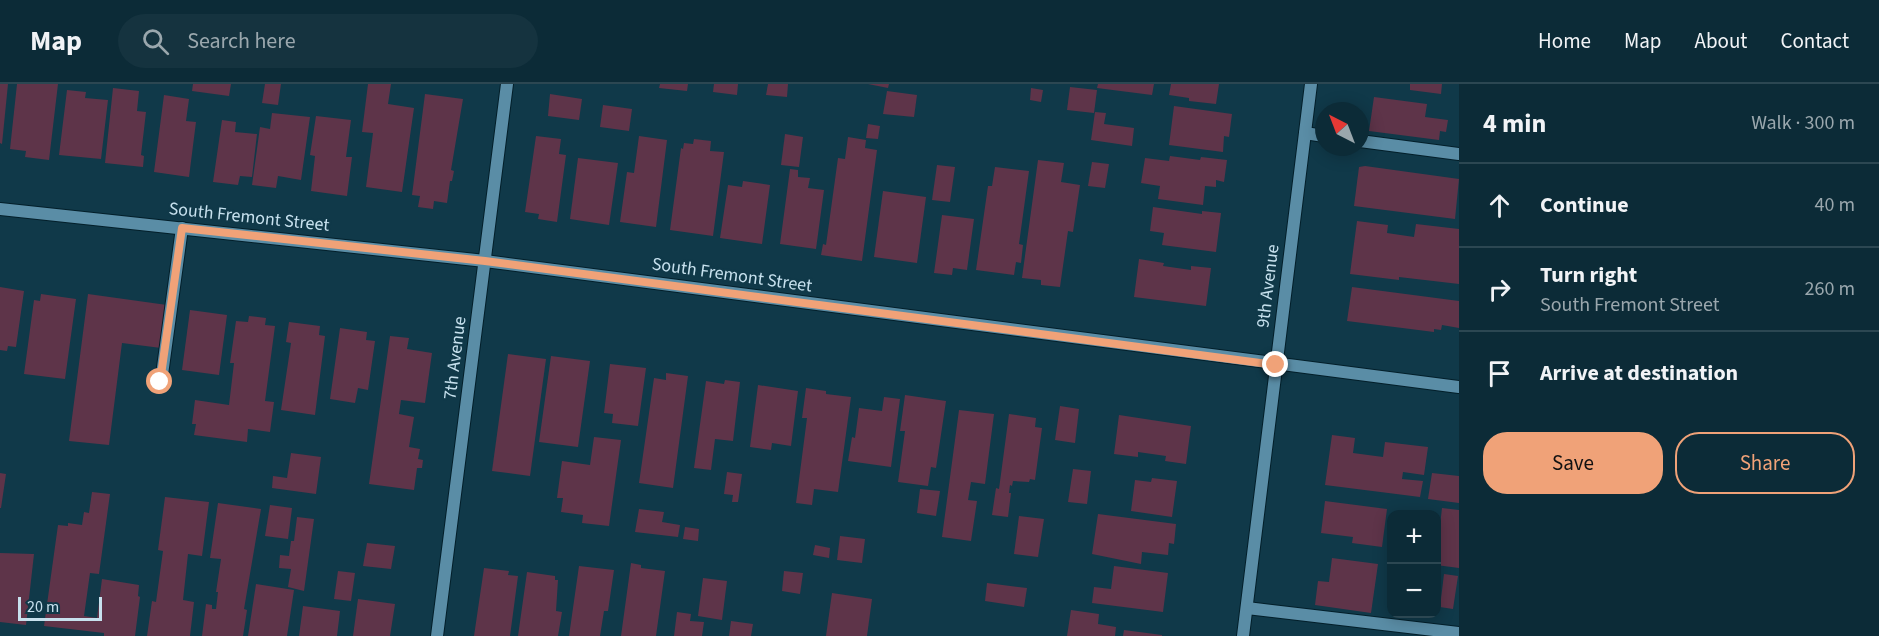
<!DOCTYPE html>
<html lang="en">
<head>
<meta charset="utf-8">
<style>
	:root { --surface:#0c2b37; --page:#15333f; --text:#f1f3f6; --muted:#9aa7ad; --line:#2c4752; --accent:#f0a278 }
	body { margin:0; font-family:"Source Sans 3",sans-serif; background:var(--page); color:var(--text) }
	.controls { position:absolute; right:18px; bottom:18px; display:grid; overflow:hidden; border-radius:12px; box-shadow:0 3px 15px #0003 }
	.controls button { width:54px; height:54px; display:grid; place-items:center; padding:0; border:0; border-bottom:2px solid var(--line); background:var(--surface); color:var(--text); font:30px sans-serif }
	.compass { position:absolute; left:1315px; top:18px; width:54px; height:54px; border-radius:50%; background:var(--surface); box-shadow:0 3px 15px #0003; rotate:318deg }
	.scale { position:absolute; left:18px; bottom:15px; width:84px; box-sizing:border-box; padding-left:6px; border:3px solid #c7e1ee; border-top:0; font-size:16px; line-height:21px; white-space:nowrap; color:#c7e1ee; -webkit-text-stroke:4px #103949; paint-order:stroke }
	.stop { position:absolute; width:18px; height:18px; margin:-14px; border:4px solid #f0a278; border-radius:50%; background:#fff }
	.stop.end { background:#f0a278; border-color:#fff; box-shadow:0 2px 6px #0008 }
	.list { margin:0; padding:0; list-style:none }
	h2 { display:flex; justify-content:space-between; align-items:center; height:78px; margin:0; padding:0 24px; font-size:26px }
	h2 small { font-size:20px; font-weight:400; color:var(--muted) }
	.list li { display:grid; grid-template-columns:39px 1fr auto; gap:18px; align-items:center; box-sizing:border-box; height:84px; padding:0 24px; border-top:2px solid var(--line) }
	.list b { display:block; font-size:22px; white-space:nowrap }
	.list p { margin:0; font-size:20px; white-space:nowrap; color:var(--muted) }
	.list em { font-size:20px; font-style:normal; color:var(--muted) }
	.actions { display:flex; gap:12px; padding:18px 24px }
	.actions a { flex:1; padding:14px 0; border:2px solid var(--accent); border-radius:24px; text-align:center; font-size:21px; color:var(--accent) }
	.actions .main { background:var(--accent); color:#111 }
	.icon { flex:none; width:33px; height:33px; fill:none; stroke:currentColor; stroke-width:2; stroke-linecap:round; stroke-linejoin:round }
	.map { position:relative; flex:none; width:1459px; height:552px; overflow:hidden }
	header { display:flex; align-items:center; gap:36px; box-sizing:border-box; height:84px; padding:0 30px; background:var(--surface); border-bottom:2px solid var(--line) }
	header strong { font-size:28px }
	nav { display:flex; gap:33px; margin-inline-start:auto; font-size:21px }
	.search { width:420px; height:54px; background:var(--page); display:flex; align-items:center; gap:15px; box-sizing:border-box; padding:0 21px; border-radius:33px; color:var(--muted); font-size:22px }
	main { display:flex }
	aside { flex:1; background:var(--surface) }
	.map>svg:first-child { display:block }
</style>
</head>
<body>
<header>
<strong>Map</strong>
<div class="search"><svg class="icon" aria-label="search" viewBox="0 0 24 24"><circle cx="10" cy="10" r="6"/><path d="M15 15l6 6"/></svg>Search here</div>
<nav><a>Home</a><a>Map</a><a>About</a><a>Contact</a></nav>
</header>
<main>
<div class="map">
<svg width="1459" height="552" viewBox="0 0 1459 552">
	<rect width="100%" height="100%" fill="#103949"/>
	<g fill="#5e3449">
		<polygon points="0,0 8,0 2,60 0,59"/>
		<polygon points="17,0 58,0 49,76 25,73 26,67 10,65"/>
		<polygon points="193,0 231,0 229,12 192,7"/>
		<polygon points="265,0 281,0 278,21 262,19"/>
		<polygon points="368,0 391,0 388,20 414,24 402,108 366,103 373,49 362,48"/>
		<polygon points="660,0 688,0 687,7 659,4"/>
		<polygon points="714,0 738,0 737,11 713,8"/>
		<polygon points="768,0 788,0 787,13 766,11"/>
		<polygon points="868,0 889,0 888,4"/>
		<polygon points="1098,0 1154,0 1152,11 1097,4"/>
		<polygon points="1171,0 1219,0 1216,20 1189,17 1189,14 1169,11"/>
		<polygon points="1410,0 1442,0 1441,10 1410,6"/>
		<polygon points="1070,3 1097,6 1094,29 1067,26"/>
		<polygon points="113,4 139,7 137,27 146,28 141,71 144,72 143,83 105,79"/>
		<polygon points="1031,4 1043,6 1041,18 1030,16"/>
		<polygon points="67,6 86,8 85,14 108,16 101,75 59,71"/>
		<polygon points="887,7 917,11 914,33 883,30"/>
		<polygon points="425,10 463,15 451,86 454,87 452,97 450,97 447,119 434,117 433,125 418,123 420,112 412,111"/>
		<polygon points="550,10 582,15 579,36 548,32"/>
		<polygon points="164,11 189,15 186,37 196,38 189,93 154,88"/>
		<polygon points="1374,13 1427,20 1425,33 1448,36 1446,48 1440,47 1439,56 1369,47"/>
		<polygon points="603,21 632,25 629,47 600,43"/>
		<polygon points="1174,22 1232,30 1229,53 1224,52 1223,68 1169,61"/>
		<polygon points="1095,28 1106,29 1104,40 1134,44 1132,62 1091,56"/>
		<polygon points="272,29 310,33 301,96 278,92 276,104 252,101 260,43 270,45"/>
		<polygon points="316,32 351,36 346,73 352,73 347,112 311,107 315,72 310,71"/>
		<polygon points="222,36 236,38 235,48 257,50 252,93 240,92 238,101 213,98"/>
		<polygon points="868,40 880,42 878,55 866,54"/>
		<polygon points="785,50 803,53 799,83 781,81"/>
		<polygon points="536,52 561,55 559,70 566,71 557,138 538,135 539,130 525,128"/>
		<polygon points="639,52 667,56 656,143 620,138 627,88 634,89"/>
		<polygon points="848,53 866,56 865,64 877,66 862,177 821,171 823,160 826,161 838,74 845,75"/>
		<polygon points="694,55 711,57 710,67 724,68 713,152 670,146 681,64 683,65 684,59 693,60"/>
		<polygon points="1170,72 1200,76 1201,73 1227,76 1224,98 1216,96 1216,103 1205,102 1203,121 1158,115 1160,102 1141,99 1145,74 1169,77"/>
		<polygon points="578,74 618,79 609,141 570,135"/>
		<polygon points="1038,76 1064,79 1061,98 1080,101 1073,148 1068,147 1060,203 1041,201 1041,196 1022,194"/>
		<polygon points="1092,78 1109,80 1105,104 1088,102"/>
		<polygon points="937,81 955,83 950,118 932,116"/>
		<polygon points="1365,82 1459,95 1455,135 1354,122 1359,83"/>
		<polygon points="995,83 1029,87 1019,160 1023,161 1021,179 1016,178 1014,191 976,186 988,102 992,102"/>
		<polygon points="790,85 798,86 798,93 810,94 808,104 824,106 816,165 780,160"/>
		<polygon points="743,97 770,101 762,160 720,154 728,101 742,103"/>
		<polygon points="883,107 926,113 917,179 874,173"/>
		<polygon points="1153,123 1202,130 1202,127 1221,129 1216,168 1162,161 1164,149 1150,147"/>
		<polygon points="942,131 974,135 967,186 953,184 952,191 934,189"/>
		<polygon points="1357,137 1388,141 1387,149 1414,153 1416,140 1459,145 1459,200 1399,193 1399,196 1350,190"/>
		<polygon points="1139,175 1164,179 1163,182 1191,186 1191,182 1211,184 1206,222 1134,213"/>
		<polygon points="0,203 24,207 16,263 8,262 7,267 0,266"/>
		<polygon points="1352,203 1459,217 1459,244 1442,241 1441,246 1434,245 1434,248 1347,237"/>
		<polygon points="41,210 76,215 65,295 24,290 34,216 40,217"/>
		<polygon points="88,210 167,221 161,264 122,259 109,361 69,357"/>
		<polygon points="190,226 227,231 219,291 182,286"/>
		<polygon points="249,232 266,234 265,241 275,242 265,317 274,318 270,348 248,345 247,358 194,351 196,340 192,340 195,316 229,321 234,279 230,279 236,237 248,238"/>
		<polygon points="289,238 320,242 319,251 325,252 315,331 281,326 291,259 286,258"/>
		<polygon points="340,244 367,248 366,256 375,257 368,306 358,304 355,319 330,315"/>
		<polygon points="390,252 409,254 407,265 432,269 425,319 401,316 399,330 414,333 409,363 420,365 418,375 423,376 422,384 417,384 414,406 369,400"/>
		<polygon points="508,270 546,275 530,392 492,387"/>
		<polygon points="551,272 590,277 578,363 539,358"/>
		<polygon points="610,280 646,284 638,342 612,339 613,330 604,329"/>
		<polygon points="666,289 688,292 673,404 639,399 654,294 666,296"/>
		<polygon points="725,296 740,298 733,357 715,355 711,386 694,384 706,297 724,300"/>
		<polygon points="758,301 798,307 791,362 772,359 771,366 750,363"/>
		<polygon points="806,304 826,307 826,310 851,313 838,408 814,405 812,421 796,419 807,334 802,334"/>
		<polygon points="905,311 946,317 936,384 931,383 928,402 898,398 905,347 900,347"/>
		<polygon points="884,313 900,315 891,383 848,377 852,353 855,354 859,324 882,327"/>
		<polygon points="1060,322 1079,325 1075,359 1055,356"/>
		<polygon points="959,326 994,330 985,400 971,398 968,416 977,417 971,457 942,453"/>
		<polygon points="1009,330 1036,334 1035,343 1042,344 1035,396 1030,395 1029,398 1013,397 1012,402 1010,401 1009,409 1011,409 1008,433 992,431 996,404 999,405"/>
		<polygon points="1119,331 1191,342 1186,380 1165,377 1166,372 1138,368 1138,373 1114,370"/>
		<polygon points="1332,351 1355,354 1353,369 1383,373 1385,358 1428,363 1424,391 1403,388 1402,395 1423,397 1420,413 1325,401"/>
		<polygon points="594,353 621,356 609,442 582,439 583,431 561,428 563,414 557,414 562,377 590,381"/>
		<polygon points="291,369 321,373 316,410 272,404 273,392 287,394"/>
		<polygon points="1073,385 1091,387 1087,420 1068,418"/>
		<polygon points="727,388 742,390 738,418 732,418 733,411 724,410"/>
		<polygon points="0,389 6,390 1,424 0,424"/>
		<polygon points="1432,389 1459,392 1459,419 1428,415"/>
		<polygon points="1152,394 1177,397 1172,433 1131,427 1135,396 1151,398"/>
		<polygon points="920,405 940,407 936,432 917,429"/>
		<polygon points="92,408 110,410 99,490 90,489 84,532 97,534 102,495 139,501 138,512 140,513 135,552 104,552 104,549 44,542 58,441 68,442 68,439 82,441 84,428 89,429"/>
		<polygon points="165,413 209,418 202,472 188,470 183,516 194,518 190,552 147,552 152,517 156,518 163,467 158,466"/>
		<polygon points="1325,417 1387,425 1382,463 1352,459 1353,453 1321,449"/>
		<polygon points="218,419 261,425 244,525 247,526 243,552 202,552 206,520 212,521 212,525 216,525 218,508 216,508 221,475 210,474"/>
		<polygon points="270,421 292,424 288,455 265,452"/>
		<polygon points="1442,424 1459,426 1459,484 1436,481 1436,449 1439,450"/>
		<polygon points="639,425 664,428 662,438 680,441 678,453 635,448"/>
		<polygon points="1098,430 1176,440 1174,460 1169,459 1168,471 1142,468 1141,480 1092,470"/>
		<polygon points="1019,432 1044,435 1038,473 1014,470"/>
		<polygon points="297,433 314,435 304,507 288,503 291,485 279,484 280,471 289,472 291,457 294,457"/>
		<polygon points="685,443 699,445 698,457 683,455"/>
		<polygon points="840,452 865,455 862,479 837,476"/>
		<polygon points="367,459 395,462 391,485 363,482"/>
		<polygon points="815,461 830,464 829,474 813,471"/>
		<polygon points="0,469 34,470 26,541 0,538"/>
		<polygon points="1332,474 1378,480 1371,529 1315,521 1318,497 1329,498"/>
		<polygon points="631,479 641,481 641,484 665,487 656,552 621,552"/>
		<polygon points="579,482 614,486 608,527 604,527 600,552 569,552"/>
		<polygon points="1114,482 1168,489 1163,528 1092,519 1094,503 1111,505"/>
		<polygon points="484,484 509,487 508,491 518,492 510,552 474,552"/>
		<polygon points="338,487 355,489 351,517 334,515"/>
		<polygon points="784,487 803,489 800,510 782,507"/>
		<polygon points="527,488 555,492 555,496 558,496 556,527 562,528 558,552 518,552"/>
		<polygon points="1436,489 1440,489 1438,507 1436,507"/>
		<polygon points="1444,490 1458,492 1453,525 1440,523"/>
		<polygon points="703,494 727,497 722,536 698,532"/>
		<polygon points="987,499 1027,504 1024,523 985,517"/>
		<polygon points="256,500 294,506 287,552 248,552"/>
		<polygon points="832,509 872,515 867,552 826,552"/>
		<polygon points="358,515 395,520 390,552 353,552"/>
		<polygon points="303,522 340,527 337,552 299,552"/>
		<polygon points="1071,526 1099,530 1098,540 1116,543 1115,552 1067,552"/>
		<polygon points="677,528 691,530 690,537 704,538 702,552 674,552"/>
		<polygon points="731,537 753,540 751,552 729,552"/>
		<polygon points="1124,546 1162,551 1162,552 1123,552"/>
	</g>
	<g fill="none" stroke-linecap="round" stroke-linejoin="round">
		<defs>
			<g id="service">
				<polyline points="1305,49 1324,52"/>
				<polyline points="1360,57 1459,70"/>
				<polyline points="161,298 182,144"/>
				<polyline points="1247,524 1459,549"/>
			</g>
			<g id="minor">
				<polyline points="0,125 485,177 1459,303"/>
				<polyline points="437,552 507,0"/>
				<polyline points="1243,552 1311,0"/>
			</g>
		</defs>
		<use href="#service" stroke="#031f2a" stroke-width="14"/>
		<use href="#minor" stroke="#031f2a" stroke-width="14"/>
		<use href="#service" stroke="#5a8da6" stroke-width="12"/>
		<use href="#minor" stroke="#5a8da6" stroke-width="12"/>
	</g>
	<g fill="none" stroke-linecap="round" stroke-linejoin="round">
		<polyline stroke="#f0a278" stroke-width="8" points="160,298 182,144 485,177 1276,281"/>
	</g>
	<g text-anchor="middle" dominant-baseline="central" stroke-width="4.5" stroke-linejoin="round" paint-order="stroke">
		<g font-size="18" fill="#c7e1ee" stroke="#103949">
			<text transform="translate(249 133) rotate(6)">South Fremont Street</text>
			<text transform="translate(732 191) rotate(8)">South Fremont Street</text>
			<text transform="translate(1268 202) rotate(-83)">9th Avenue</text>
			<text transform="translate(455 274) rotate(-83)">7th Avenue</text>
		</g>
	</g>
</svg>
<div class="controls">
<button>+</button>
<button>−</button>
</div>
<svg class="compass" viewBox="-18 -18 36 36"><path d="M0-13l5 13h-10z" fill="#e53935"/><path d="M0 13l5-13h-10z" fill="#9aa7ad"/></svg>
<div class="scale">20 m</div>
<div class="stop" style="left:160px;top:298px"></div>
<div class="stop end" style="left:1276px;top:281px"></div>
</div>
<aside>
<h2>4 min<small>Walk · 300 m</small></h2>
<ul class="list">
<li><svg class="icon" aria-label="ahead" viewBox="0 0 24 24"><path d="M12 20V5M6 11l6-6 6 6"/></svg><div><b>Continue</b></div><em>40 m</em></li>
<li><svg class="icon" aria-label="right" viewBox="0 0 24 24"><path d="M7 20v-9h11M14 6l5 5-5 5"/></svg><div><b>Turn right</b><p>South Fremont Street</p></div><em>260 m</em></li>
<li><svg class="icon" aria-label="arrive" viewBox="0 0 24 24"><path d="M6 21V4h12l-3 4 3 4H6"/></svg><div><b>Arrive at destination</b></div></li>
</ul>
<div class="actions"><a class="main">Save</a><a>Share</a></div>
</aside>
</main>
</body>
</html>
